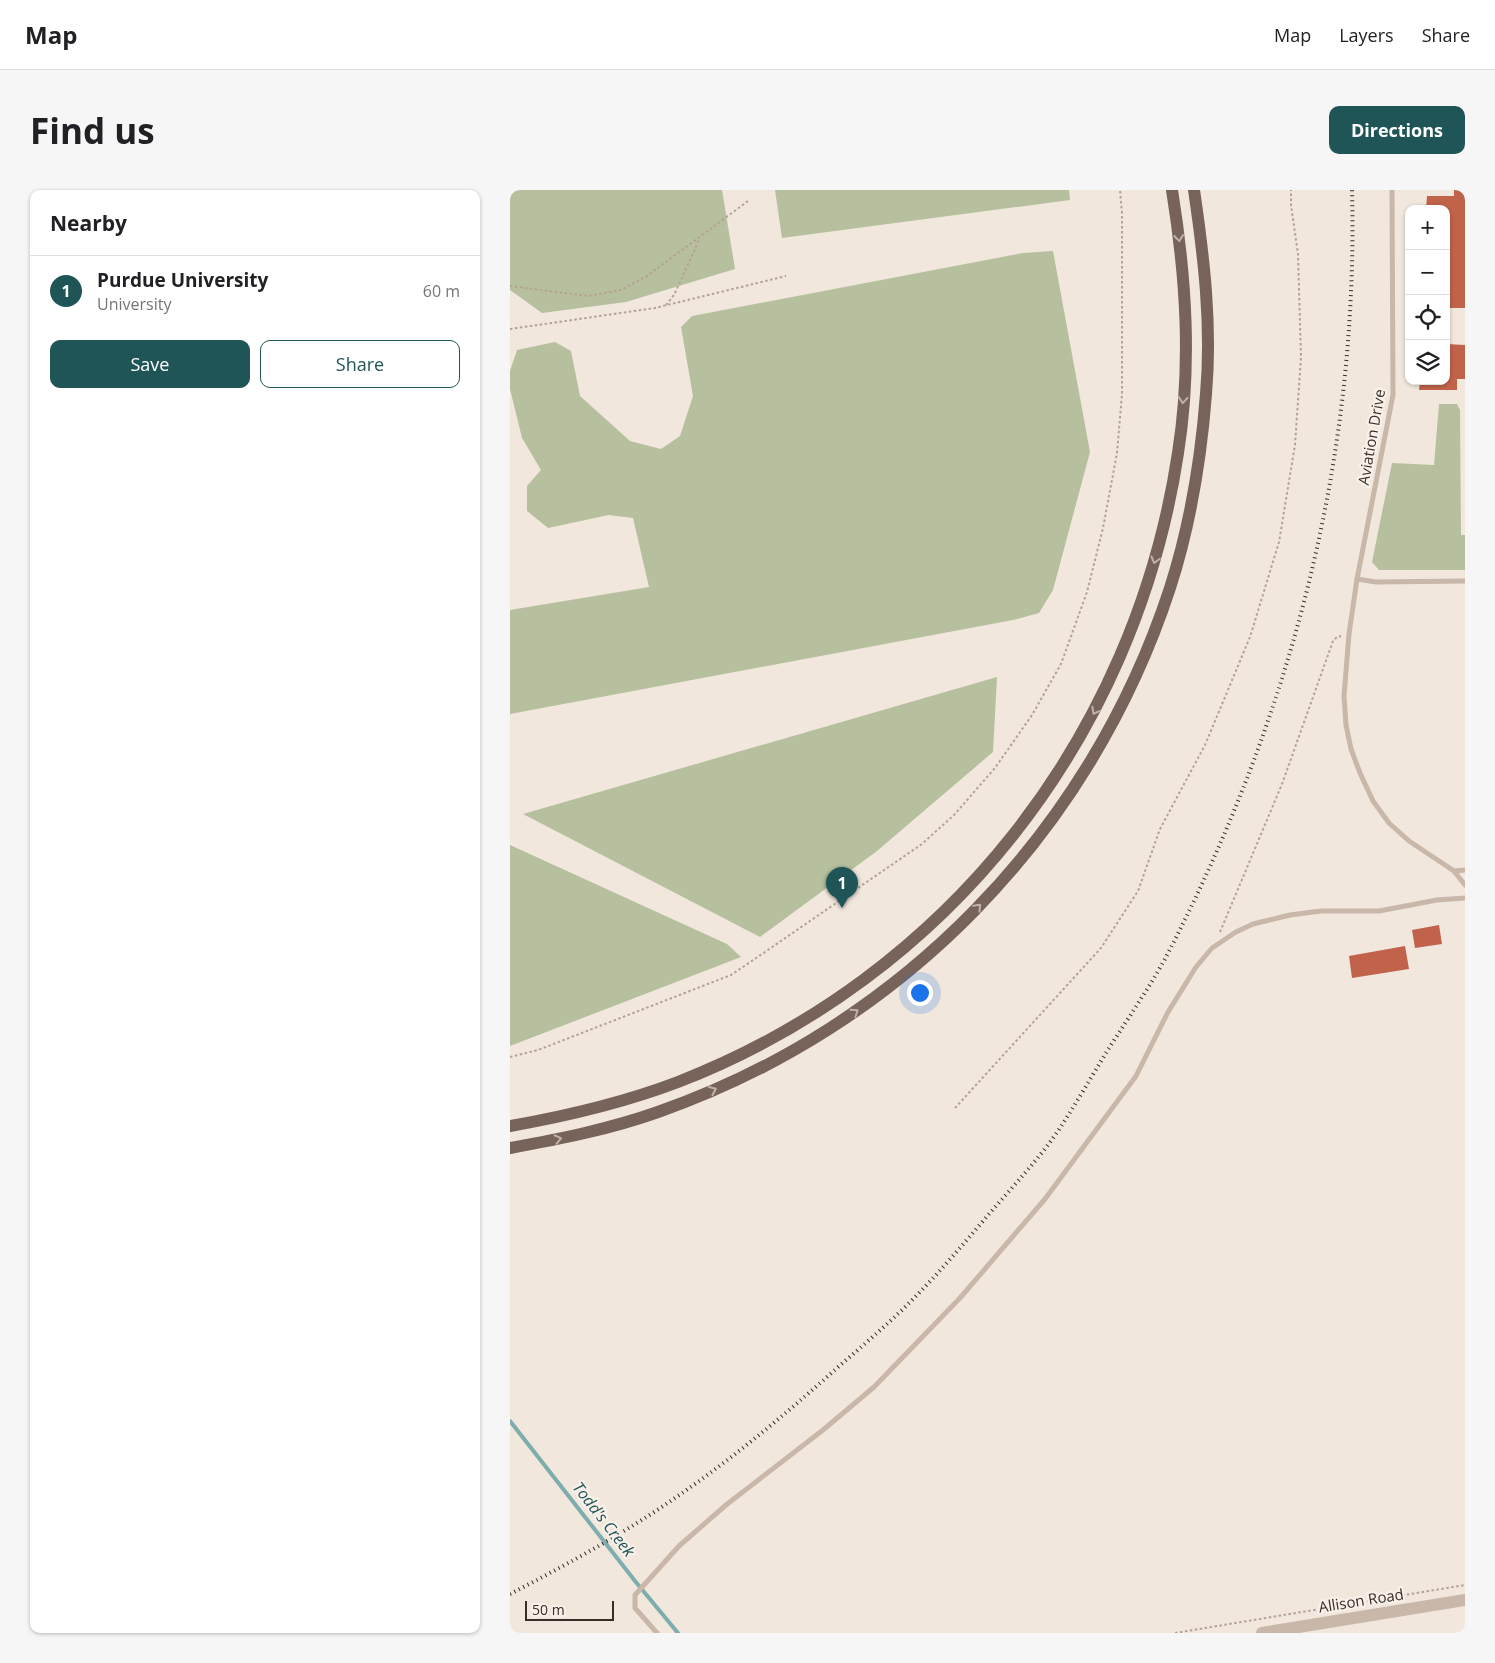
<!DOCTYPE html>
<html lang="en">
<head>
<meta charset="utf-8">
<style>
	:root { --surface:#fff; --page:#f6f6f6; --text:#202124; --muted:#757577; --line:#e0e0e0; --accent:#205557 }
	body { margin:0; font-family:"Open Sans",sans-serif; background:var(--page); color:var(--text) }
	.controls { position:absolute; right:15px; top:15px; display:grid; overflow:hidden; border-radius:10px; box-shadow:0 1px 4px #0004 }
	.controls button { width:45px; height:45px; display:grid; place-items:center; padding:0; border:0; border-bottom:1px solid var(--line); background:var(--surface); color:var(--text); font:25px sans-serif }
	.scale { position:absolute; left:15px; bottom:12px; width:89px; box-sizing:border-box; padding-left:5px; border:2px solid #372d29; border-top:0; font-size:14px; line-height:18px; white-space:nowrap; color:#372d29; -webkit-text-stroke:4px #f9f1e9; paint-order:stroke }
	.you { position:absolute; left:409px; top:802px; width:18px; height:18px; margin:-12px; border:4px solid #fff; border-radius:50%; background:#1a73e8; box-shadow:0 0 0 8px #1a73e833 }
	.badge { display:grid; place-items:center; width:32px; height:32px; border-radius:50%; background:var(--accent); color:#fff; font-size:16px; font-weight:700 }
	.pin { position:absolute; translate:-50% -41px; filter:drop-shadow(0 1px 2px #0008) }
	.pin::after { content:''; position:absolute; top:26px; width:18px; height:15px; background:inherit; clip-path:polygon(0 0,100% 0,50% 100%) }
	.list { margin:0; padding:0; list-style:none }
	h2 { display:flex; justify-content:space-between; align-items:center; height:65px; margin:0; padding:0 20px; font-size:21px }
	h2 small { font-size:16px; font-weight:400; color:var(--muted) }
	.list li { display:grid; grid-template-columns:32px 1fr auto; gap:15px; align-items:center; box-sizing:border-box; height:70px; padding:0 20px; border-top:1px solid var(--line) }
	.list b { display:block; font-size:19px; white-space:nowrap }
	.list p { margin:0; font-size:16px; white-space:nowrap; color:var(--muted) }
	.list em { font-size:16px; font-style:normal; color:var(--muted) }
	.actions { display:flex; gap:10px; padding:15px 20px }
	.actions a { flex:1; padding:11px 0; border:1px solid var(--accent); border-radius:10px; text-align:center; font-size:18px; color:var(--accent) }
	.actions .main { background:var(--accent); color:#fff }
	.icon { flex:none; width:28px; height:28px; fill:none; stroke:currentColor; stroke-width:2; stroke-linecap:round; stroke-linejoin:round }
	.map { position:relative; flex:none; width:955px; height:1443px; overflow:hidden; border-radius:10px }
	header { display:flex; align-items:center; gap:30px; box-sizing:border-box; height:70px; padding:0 25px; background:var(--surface); border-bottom:1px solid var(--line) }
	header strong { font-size:24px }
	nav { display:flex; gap:28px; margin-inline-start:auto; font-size:18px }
	.intro { display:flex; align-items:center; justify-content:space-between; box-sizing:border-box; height:120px; padding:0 30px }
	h1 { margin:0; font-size:35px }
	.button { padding:12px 22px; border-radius:10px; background:var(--accent); color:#fff; font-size:18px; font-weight:700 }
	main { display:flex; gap:30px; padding:0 30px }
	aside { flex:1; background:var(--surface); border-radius:10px; box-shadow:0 1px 4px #0004 }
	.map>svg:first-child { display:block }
</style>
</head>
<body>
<header>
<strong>Map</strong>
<nav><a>Map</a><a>Layers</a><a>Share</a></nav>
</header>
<div class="intro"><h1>Find us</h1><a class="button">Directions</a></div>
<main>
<aside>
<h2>Nearby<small></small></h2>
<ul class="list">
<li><span class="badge">1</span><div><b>Purdue University</b><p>University</p></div><em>60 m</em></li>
</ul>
<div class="actions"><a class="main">Save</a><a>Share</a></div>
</aside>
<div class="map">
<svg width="955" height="1443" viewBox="0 0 955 1443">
	<rect width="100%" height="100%" fill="#f1e7dd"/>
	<g fill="#b6c09e">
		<polygon points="0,0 212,0 225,79 116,112 32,123 0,100"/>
		<polygon points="265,0 559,0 560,10 272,48"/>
		<polygon points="543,61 580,262 543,400 529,423 503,430 0,524 0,420 139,397 123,328 99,325 38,338 17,321 17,296 31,280 12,248 0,199 0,181 7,160 45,152 61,161 70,206 120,251 151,259 170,246 183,206 171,137 182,126 513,63"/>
		<polygon points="929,214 947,214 950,220 951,345 955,345 955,380 869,380 862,372 882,273 924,275"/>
		<polygon points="487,487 483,562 367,661 250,747 13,624"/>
		<polygon points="0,655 217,754 231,767 0,856"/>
	</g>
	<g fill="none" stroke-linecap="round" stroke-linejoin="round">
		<polyline stroke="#7dadad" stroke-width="4" points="0,1231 125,1391 168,1443"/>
	</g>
	<g fill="#c1634b">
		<polygon points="944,0 955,0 955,118 936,118 936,19 916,19 917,6 944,6"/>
		<polygon points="936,154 955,155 955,189 947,189 947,200 909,200 910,191 936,191"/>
		<polygon points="929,735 932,754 905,758 902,740"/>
		<polygon points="895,756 899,779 842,788 839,766"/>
	</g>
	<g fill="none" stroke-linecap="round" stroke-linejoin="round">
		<g stroke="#b5a194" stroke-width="2" stroke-dasharray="2.5 2.5" stroke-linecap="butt">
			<polyline points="0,96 78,106 111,100 137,86 238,11"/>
			<polyline points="156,115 164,105 189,50"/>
			<polyline points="0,139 145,118 276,86"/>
			<polyline points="710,742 772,594 823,451 827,447 831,446"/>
			<polyline points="0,867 28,860 221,785 255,762 412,654 444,625 485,578 522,525 551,474 577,402 593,338 607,263 612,204 612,23 610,0"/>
			<polyline points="445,918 591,758 628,701 650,639 695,555 740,447 769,352 785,255 791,167 788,64 781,15 781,0"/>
			<polyline points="665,1443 955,1395"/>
		</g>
		<g stroke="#c9b7a9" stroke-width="5">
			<polyline points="882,0 883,205 847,389 866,392 955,391"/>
			<polyline points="847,389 839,444 834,506 836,535 841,559 850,583 863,611 879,633 899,651 944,681 955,695"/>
			<polyline points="944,681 955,680"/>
			<polyline points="147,1443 125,1418 125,1405 169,1356 216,1315 313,1240 364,1197 450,1108 535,1009 626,886 658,822 686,777 702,758 726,742 743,734 780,725 811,721 869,721 927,710 955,708"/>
		</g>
		<polyline stroke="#c9b7a9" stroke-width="12" points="752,1443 955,1410"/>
		<g stroke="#78635b" stroke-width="12">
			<path d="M0 936C57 926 113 913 168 892 438 787 625 548 668 263 682 175 676 87 662 0"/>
			<path d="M0 958C50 949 100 939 148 922 391 837 580 643 660 398 680 336 691 269 696 204 702 136 694 68 684 0"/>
		</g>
		<path stroke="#372d29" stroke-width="4" stroke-dasharray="1 4" stroke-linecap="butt" d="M0 1404C56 1375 113 1344 165 1308 222 1269 276 1224 327 1178 349 1159 371 1140 392 1120 423 1090 451 1057 479 1024 500 1000 522 976 541 951 561 923 578 892 596 863 616 831 638 800 656 767 780 529 849 270 842 0"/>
	</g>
	<defs><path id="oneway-chevron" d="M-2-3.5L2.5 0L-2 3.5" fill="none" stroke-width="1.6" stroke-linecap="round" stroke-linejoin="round" transform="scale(1.25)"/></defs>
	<g stroke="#bfb1a9">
		<use href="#oneway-chevron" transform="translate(669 48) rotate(83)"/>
		<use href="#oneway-chevron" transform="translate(673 210) rotate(95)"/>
		<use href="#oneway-chevron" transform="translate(645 370) rotate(105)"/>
		<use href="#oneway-chevron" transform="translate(585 521) rotate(119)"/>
		<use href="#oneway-chevron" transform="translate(468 717) rotate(-47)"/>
		<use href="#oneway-chevron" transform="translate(345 822) rotate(-35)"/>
		<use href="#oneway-chevron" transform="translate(203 900) rotate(-24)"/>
		<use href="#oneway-chevron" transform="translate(48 949) rotate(-12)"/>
	</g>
	<g text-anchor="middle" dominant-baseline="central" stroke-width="4.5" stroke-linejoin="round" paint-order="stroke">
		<g font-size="15" fill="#372d29" stroke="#f9f1e9">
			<text transform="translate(861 247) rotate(-80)">Aviation Drive</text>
			<text transform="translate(851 1410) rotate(-9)">Allison Road</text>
		</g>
		<g font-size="16" font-style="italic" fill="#205557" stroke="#f9f1e9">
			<text transform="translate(94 1329) rotate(52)">Todd's Creek</text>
		</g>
	</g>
</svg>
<div class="controls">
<button>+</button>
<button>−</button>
<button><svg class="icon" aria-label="locate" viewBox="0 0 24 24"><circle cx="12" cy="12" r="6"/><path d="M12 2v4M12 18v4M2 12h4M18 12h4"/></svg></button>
<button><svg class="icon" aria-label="layers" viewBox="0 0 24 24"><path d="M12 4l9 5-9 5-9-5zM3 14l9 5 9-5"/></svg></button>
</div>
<div class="scale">50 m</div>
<div class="you"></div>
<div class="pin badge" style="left:332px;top:718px">1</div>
</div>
</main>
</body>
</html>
